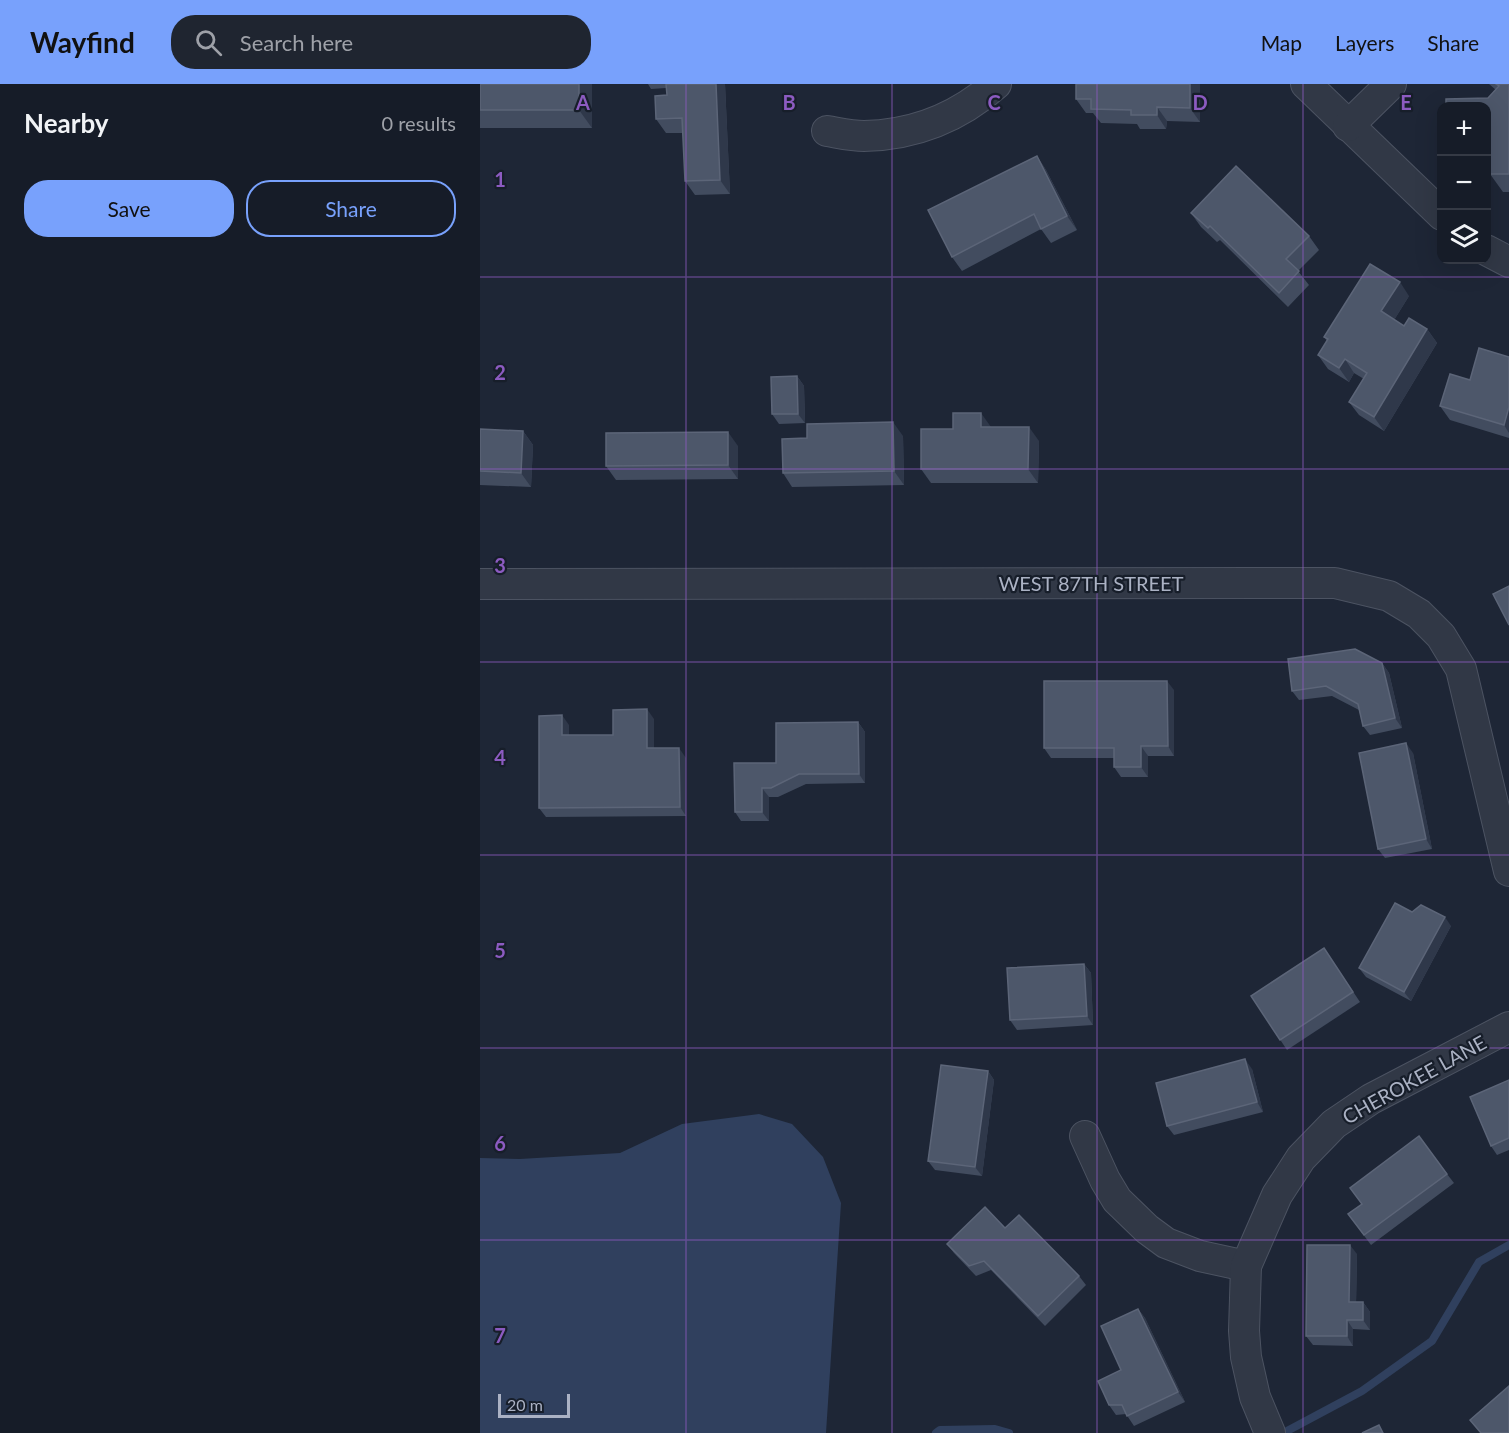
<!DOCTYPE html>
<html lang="en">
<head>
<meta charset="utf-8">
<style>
	:root { --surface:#161c28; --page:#1f2530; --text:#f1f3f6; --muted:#9ea1a8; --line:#353a45; --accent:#78a1fc }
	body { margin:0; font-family:Lato,sans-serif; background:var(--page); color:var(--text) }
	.controls { position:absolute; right:18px; top:18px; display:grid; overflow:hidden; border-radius:12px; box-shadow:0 6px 24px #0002 }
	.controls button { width:54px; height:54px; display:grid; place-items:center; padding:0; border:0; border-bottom:2px solid var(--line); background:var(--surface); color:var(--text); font:30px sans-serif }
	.scale { position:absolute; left:18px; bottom:15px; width:72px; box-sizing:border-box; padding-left:6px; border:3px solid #abb2c4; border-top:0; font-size:16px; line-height:21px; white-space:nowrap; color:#abb2c4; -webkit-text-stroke:4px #171e2a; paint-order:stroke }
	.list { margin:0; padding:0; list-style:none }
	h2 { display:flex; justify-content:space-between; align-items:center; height:78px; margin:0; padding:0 24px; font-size:26px }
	h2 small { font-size:20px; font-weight:400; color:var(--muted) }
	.actions { display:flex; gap:12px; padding:18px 24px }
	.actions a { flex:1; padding:14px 0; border:2px solid var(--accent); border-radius:24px; text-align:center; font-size:21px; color:var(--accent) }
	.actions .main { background:var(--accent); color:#111 }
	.icon { flex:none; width:33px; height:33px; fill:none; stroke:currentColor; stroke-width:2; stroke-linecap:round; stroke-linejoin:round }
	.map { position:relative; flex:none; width:1029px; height:1349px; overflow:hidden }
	header { display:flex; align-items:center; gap:36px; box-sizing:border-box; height:84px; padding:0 30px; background:var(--accent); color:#111 }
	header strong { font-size:28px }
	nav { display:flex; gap:33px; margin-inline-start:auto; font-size:21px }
	.search { width:420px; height:54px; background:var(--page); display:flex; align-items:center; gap:15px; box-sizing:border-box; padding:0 21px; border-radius:24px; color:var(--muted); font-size:22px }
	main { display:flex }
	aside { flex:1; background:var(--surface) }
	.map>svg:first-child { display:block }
</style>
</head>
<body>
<header>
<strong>Wayfind</strong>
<div class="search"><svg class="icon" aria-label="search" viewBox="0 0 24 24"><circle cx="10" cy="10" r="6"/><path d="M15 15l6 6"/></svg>Search here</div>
<nav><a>Map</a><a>Layers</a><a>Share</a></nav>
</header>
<main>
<aside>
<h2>Nearby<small>0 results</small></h2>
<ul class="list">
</ul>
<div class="actions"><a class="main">Save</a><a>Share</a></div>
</aside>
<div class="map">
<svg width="1029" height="1349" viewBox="0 0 1029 1349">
	<rect width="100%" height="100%" fill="#1e2636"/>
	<polygon fill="#30405e" points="279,1030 312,1040 343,1073 361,1119 346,1349 0,1349 0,1074 40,1075 140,1069 202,1040"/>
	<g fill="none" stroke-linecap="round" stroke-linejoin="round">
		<g stroke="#30405e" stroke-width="8">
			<polyline points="807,1347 882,1307 952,1257 999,1178 1029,1161"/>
			<polyline points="456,1349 460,1346 515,1345 529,1349"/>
		</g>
		<defs>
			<g id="minor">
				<polyline points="826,0 962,131"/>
				<polyline points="868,42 911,0"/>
				<path d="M347 47C359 49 372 52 384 52 434 51 479 33 516 0"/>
				<polyline points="1006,166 1029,178"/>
				<polyline points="0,500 855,499 909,512 939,530 961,552 981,585 1029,787"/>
				<polyline points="605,1052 625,1096 637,1116 667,1145 686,1159 720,1172 766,1182"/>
				<polyline points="790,1349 775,1313 766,1273 764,1247 766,1182 797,1111 821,1074 854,1040 891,1015 1029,943"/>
			</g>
		</defs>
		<use href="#minor" stroke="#4c5362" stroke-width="32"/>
		<use href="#minor" stroke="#313846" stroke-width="30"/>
	</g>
	<g fill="#424c5f">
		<rect x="0" y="0" width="112" height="44"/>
		<polygon points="168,0 245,0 250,110 215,111 205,97 203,49 186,49 176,35 187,11 186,4 171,5"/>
		<polygon points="720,0 720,38 687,37 686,45 660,45 657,40 621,39 613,29 606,29 596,15"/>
		<polygon points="1009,0 1029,0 1029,108 1023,108 1010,90 1010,63 1006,63 1006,22 1008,14 1016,6"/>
		<polygon points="557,72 566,86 597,146 571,159 561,145 482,187 472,173"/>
		<polygon points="711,129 829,152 839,166 818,187 829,201 808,223 740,156 737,158 721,143"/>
		<polygon points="929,212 914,236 924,242 947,245 957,259 904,347 879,331 869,318 884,295 874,289 869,298 848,285 838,271 847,257 844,253"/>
		<polygon points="1029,273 1029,354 970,336 960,322"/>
		<polygon points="317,292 324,302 325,339 299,340 292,330"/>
		<polygon points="0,345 43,347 53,361 51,403 0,401"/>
		<polygon points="473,345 559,357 558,399 451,399 441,385"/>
		<polygon points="423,352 424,401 312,403 303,389 327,354"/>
		<polygon points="258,362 258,395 136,396 126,382"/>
		<polygon points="902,579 909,589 922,644 890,651 883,642 879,626 852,612 819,616 812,607"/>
		<polygon points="694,606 694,672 668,672 668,693 641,693 634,683 634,674 571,674 564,664"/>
		<polygon points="174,635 174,664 206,674 206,732 66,733 59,724 89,641 89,651 133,651"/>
		<polygon points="378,638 385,648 385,699 326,700 298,713 289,713 289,737 261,737 255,728 296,679"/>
		<polygon points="933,669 952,765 905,774 898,765"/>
		<polygon points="932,828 971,842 931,917 886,893 879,884"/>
		<polygon points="844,864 880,918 807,966 771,912"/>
		<polygon points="604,880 611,889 613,941 537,946 530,936"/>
		<polygon points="772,985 783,1028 694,1051 687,1042"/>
		<polygon points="508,987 514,996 502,1092 455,1086 448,1077"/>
		<polygon points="1029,996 1029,1066 1017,1071 1011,1062"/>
		<polygon points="967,1090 974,1099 891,1161 868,1130"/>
		<polygon points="525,1144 599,1192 606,1201 565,1242 511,1186 496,1192 474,1169 467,1160"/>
		<polygon points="877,1170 876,1218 883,1218 890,1228 890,1246 873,1245 873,1262 833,1261 826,1252"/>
		<polygon points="658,1225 665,1234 705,1318 654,1342 646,1330 636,1331 629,1321 641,1286"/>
	</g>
	<g fill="#2f384a">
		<polygon points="99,0 112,0 112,44 99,26"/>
		<polygon points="236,0 245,0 250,110 240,96"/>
		<polygon points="710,0 720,0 720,38 710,24"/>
		<polygon points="677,23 687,37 686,45 677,31"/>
		<polygon points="557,72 566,86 597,146 587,132"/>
		<polygon points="920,198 929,212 911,241 901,227"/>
		<polygon points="947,245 957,259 904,347 894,333"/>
		<polygon points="865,275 874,289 869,298 859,284"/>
		<polygon points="317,292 324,302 325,339 318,330"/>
		<polygon points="1029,323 1029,349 1024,341"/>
		<polygon points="501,329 511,343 501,343"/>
		<polygon points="413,338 423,352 424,401 414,387"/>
		<polygon points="549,343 559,357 558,399 548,385"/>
		<polygon points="43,347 53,361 51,403 41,389"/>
		<polygon points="248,348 258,362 258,395 248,381"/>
		<polygon points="902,579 909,589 922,644 915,634"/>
		<polygon points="687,597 694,606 694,672 688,662"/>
		<polygon points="167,625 174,635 174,674 167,664"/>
		<polygon points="82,631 89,641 89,661 82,651"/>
		<polygon points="378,638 385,648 385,699 379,690"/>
		<polygon points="926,659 933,669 952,765 946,755"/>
		<polygon points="661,662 668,672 668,693 661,683"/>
		<polygon points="199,664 206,674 206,732 200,723"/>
		<polygon points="282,704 289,713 289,737 282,728"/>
		<polygon points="965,833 971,842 931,917 924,908"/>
		<polygon points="604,880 611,889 613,941 607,932"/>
		<polygon points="765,975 772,985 783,1028 777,1018"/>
		<polygon points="508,987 514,996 502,1092 495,1083"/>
		<polygon points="870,1161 877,1170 876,1228 869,1218"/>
		<polygon points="883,1218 890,1228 890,1246 883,1236"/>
		<polygon points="658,1225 665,1234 705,1318 698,1308"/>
		<polygon points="867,1236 873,1245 873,1262 867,1252"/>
	</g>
	<g fill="#4d576a" stroke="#5c6578" stroke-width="1.5">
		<rect x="0" y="0" width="99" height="26"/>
		<polygon points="186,0 236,0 240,96 205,97 202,34 176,35 175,12 187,11"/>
		<polygon points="596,0 710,0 710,24 677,23 677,31 651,31 651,26 611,25 611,15 596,15"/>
		<polygon points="1016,0 1029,0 1029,90 1010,90 1009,44 1006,44 1006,22 966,22 966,15 1008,14 1019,2"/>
		<polygon points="557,72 587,132 561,145 554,130 472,173 448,126"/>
		<polygon points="756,82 829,152 806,175 819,187 799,209 730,142 728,144 711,129"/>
		<polygon points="890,180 920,198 901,227 924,242 929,234 947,245 894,333 869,318 887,289 865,275 859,284 838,271 848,255 844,253"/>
		<polygon points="999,264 1029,273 1029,323 1024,341 960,322 970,290 990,296"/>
		<polygon points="317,292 318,330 292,330 291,293"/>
		<polygon points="473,329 501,329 501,343 549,343 548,385 441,385 441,345 473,345"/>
		<polygon points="413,338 414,387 303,389 302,355 327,354 327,340"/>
		<polygon points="0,345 43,347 41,389 0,387"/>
		<polygon points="248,348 248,381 126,382 126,349"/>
		<polygon points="1029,502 1029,541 1013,510"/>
		<polygon points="875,565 902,579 915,634 883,642 878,620 846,602 812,607 808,575"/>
		<polygon points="564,597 687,597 688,662 661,662 661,683 634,683 634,664 564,664"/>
		<polygon points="167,625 167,664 199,664 200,723 59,724 59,632 82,631 82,651 133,651 133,626"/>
		<polygon points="378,638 379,690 319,690 291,704 282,704 282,728 255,728 254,679 296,679 296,639"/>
		<polygon points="926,659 946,755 898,765 879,669"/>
		<polygon points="915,819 932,828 941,821 965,833 924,908 879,884"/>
		<polygon points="844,864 873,908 800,956 771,912"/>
		<polygon points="604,880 607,932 530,936 527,884"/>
		<polygon points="765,975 777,1018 687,1042 676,999"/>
		<polygon points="461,981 508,987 495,1083 448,1077"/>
		<polygon points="1029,996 1029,1054 1011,1062 990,1013"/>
		<polygon points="939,1052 967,1090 884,1151 868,1130 882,1120 870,1104"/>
		<polygon points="505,1123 525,1144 539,1131 599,1192 558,1232 504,1177 489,1182 467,1160"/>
		<polygon points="827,1161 870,1161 869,1218 883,1218 883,1236 867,1236 867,1252 826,1252"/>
		<polygon points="658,1225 698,1308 647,1332 642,1321 629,1321 618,1297 641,1286 621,1242"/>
		<polygon points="1029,1302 1029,1349 1001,1349 990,1336"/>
		<polygon points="899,1341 903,1349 882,1349"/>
	</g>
	<path fill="none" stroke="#8c5bc1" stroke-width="1.5" stroke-opacity="0.55" d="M206 0V1349M412 0V1349M617 0V1349M823 0V1349M0 193H1029M0 385H1029M0 578H1029M0 771H1029M0 964H1029M0 1156H1029"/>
	<g text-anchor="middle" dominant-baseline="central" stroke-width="4.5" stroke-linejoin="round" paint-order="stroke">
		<g font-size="20" fill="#abb2c4" stroke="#171e2a">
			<text x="611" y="499">WEST 87TH STREET</text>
			<text transform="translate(934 995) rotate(-29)">CHEROKEE LANE</text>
		</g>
	</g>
	<g font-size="20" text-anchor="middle" font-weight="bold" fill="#8c5bc1" stroke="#171e2a" stroke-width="4.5" stroke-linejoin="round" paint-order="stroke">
		<text x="103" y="26">A</text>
		<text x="309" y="26">B</text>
		<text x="514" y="26">C</text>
		<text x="720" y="26">D</text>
		<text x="926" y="26">E</text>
		<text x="20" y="103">1</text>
		<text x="20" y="296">2</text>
		<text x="20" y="489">3</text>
		<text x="20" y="681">4</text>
		<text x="20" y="874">5</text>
		<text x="20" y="1067">6</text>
		<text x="20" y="1259">7</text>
	</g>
</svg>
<div class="controls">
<button>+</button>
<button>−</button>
<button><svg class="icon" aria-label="layers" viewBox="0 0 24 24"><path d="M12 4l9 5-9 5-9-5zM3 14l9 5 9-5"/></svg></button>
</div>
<div class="scale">20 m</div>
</div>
</main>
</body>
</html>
